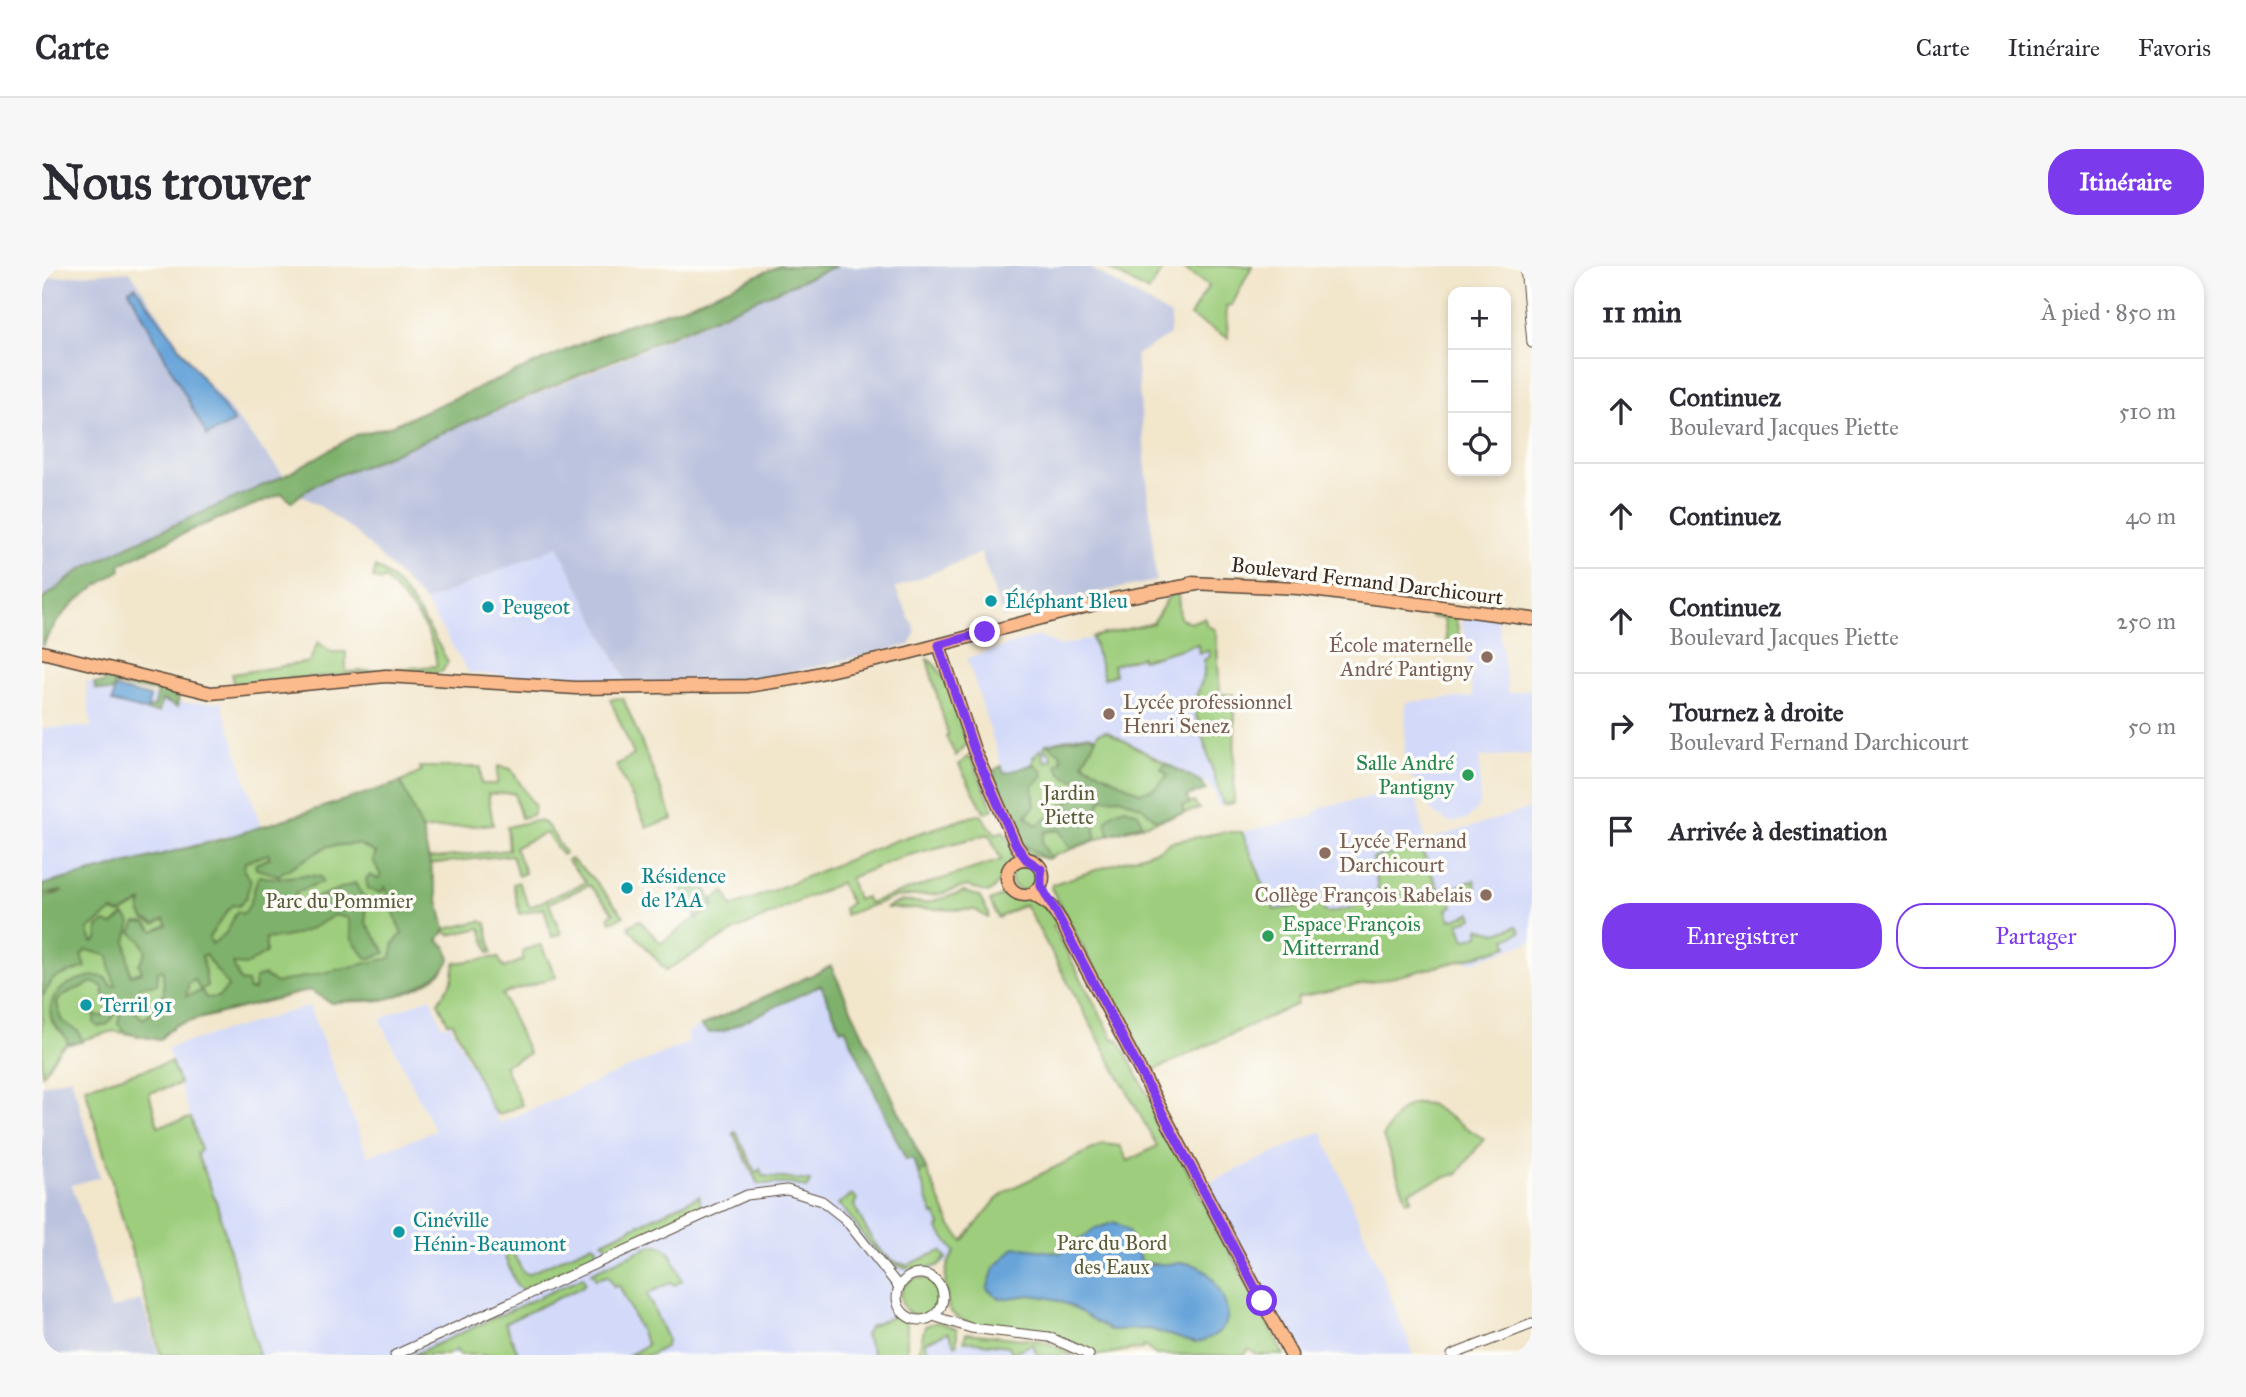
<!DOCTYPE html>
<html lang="fr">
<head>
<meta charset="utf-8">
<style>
	:root { --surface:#fff; --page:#f7f7f7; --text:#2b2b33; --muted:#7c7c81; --line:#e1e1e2; --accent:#7c3aed }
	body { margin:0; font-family:"IM FELL Great Primer",serif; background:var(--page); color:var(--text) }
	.controls { position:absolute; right:21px; top:21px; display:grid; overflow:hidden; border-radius:14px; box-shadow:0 4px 10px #0003 }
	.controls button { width:63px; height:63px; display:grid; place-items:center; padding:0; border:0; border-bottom:2px solid var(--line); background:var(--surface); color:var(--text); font:35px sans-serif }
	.stop { position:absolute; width:21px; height:21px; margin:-16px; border:5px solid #7c3aed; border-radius:50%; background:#fff }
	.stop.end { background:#7c3aed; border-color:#fff; box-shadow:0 2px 7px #0008 }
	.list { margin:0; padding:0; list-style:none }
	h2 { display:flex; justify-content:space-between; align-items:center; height:91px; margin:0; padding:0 28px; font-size:30px }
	h2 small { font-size:23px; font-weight:400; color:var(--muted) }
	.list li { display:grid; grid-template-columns:46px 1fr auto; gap:21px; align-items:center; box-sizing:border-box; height:105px; padding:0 28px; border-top:2px solid var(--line) }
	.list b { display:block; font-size:26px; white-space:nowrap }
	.list p { margin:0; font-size:23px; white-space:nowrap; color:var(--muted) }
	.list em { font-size:23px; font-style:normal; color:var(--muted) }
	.actions { display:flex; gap:14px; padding:21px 28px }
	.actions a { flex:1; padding:16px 0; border:2px solid var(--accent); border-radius:28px; text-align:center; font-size:24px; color:var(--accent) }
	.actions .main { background:var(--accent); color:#fff }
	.icon { flex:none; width:38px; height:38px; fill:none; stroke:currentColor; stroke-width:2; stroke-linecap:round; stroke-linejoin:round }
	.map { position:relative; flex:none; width:1490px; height:1089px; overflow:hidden; border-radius:28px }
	header { display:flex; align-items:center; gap:42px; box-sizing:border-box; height:98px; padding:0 35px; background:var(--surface); border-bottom:2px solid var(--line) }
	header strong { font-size:33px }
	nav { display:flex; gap:38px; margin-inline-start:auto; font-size:24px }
	.intro { display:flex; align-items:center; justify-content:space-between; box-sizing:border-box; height:168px; padding:0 42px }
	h1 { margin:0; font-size:49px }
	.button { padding:18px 32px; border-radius:28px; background:var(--accent); color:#fff; font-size:24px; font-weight:700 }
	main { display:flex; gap:42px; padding:0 42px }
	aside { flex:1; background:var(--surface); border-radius:28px; box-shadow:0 4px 10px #0003 }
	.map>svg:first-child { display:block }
</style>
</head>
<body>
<header>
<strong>Carte</strong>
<nav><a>Carte</a><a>Itinéraire</a><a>Favoris</a></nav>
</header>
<div class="intro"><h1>Nous trouver</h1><a class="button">Itinéraire</a></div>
<main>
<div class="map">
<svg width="1490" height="1089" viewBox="0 0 1490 1089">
	<rect width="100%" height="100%" fill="#fdfcf7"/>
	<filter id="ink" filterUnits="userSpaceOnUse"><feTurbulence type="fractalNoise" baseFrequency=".0143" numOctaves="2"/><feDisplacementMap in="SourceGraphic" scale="14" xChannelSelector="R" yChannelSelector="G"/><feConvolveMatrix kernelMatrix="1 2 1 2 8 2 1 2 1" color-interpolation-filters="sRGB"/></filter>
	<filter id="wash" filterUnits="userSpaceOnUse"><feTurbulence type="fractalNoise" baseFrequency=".00686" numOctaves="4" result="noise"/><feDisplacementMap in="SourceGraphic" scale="28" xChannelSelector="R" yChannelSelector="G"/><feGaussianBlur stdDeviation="1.57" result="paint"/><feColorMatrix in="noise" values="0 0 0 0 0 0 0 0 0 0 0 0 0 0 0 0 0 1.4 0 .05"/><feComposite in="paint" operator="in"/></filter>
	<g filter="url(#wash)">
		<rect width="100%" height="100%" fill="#f2e6cb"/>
		<g fill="#d2d9f9">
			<polygon points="516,280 585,417 427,407 383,336"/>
			<polygon points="1136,328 1138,353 1150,356 1162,352 1165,359 1174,364 1178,428 1193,430 1192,537 1176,540 1172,525 1164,517 1064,465 1054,472 1037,470 1006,478 1020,494 962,507 925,392 997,370 1018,380 1111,357 1127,330"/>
			<polygon points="1418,345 1455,350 1466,427 1490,423 1490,488 1438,491 1438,536 1435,543 1425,553 1408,557 1390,546 1378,518 1362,506 1364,436 1431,431"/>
			<polygon points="44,415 141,437 179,436 219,561 0,619 0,462 49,461"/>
			<polygon points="1367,523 1369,529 1374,528 1384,580 1383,575 1490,542 1490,676 1427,697 1379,582 1338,636 1285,647 1275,637 1232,644 1200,566 1269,551 1280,541"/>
			<polygon points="789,700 895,930 913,967 921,976 904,997 889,1004 867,1004 854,1019 853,1034 865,1056 865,1089 217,1089 174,935 155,887 159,884 125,782 267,740 326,890 393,865 338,754 346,749 389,731 400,760 408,758 457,857 647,776 644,767"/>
			<polygon points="1280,865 1350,1034 1372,1089 1255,1089 1164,918"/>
			<polygon points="907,1066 913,1079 922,1075 967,1080 991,1078 995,1089 888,1089 883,1077"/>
		</g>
		<g fill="#bcc3de">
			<polygon points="794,0 1045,0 1129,50 1128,69 1094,89 1114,315 1038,330 961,352 939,287 853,322 874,365 868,379 719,413 585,417 516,280 383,336 317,269 282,243 257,228 283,213 322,200 571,97"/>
			<polygon points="88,5 149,96 242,210 38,304 0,334 0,12"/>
			<polygon points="29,811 58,911 30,919 69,1043 99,1034 117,1089 0,1089 0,819"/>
		</g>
		<g fill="#9ece7d" stroke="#6c7c4e" stroke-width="2" fill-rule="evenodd">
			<polygon points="1062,0 1123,0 1106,26"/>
			<polygon points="1137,0 1210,0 1190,39 1184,41 1186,72 1148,50 1167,19"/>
			<path d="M333 301C362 315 391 368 406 396L400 406H342L191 417 190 408 267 396 276 376 289 386H304V406L395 400C391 361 368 340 342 312L339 315 331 312Z"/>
			<polygon points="1136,328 1138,353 1150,356 1162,352 1165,359 1174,364 1178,428 1193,429 1192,537 1181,539 1151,439 1162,409 1162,394 1168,390 1167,385 1157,387 1156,378 1100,394 1099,391 1071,399 1073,409 1062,412 1050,371 1111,357 1127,330"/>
			<polygon points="1388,347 1414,352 1419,383 1406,386 1402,353 1388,351"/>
			<path d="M885 393C906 404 918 456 925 478L914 490 904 471 906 469Z"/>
			<polygon points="581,432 631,553 605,561 574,499 592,489 568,433"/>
			<polygon points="1064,465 1123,497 1119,503 1126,508 1113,523 1140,540 1152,536 1157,543 1067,569 1004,593 986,588 952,513 991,498 991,491 999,483 1003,496 1010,494 1007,485 1003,486 1002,480 1005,478 1037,470 1054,471 1056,467"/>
			<polygon points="925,491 930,493 951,543 943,547 917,499"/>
			<path d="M456 500 469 503 493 541 490 549 479 552 472 527 446 528 451 558 380 564 385 593 467 584 465 561C508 550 500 552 523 587L520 589 504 567 473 581 483 607 476 610 470 589 386 598 403 663 439 655 444 657 450 686 447 687 439 662 408 669 402 665 396 674C429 703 373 724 348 732 329 738 308 733 289 737L268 724 133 759 117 774 72 765 26 778 18 783 0 809V619L184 572 347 522 379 506 378 501H439V518H455Z"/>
			<path d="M938 548 954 568 961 565C964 570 969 576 970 581 973 593 956 621 946 627L925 620 898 628 854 631 803 649 802 642 809 637 798 617 694 664 624 704 586 661 597 654 619 677 672 639 671 633 683 626 690 641 852 575ZM947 568 959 594 826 637 824 631 815 634 808 612 860 591Z"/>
			<path d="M1182 566H1200L1232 644 1275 637 1285 647 1338 636 1331 592 1379 582 1399 629 1398 623H1408L1433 614 1434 627 1423 630 1419 619 1406 624 1411 640 1405 643 1409 654 1429 647 1431 652 1417 657 1423 674 1437 669V662L1455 667 1475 660 1479 666 1464 673 1466 680C1397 703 1327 717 1256 731L1255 738 1108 806 1009 622 1011 618 1118 583 1128 576Z"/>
			<polygon points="529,593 551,613 582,650 569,656 567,650 572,647 547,619 507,637 519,668 510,671 502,642 478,648 471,618 476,616 488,641 544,616 525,594"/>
			<circle cx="982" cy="611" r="13"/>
			<polygon points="922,626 937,630 947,648 946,652 933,644 843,642 860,635 884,637"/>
			<path d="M966 627 995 632 1016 657 1011 660 1072 774 1076 772 1242 1089H1215L1207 1083 1202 1089H1114L1102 1080 1099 1084C1086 1081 1071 1089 1056 1089 1042 1088 1017 1069 996 1065 967 1060 928 1068 907 1044 903 1022 899 1004 913 986L896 963 898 959 894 948 891 949 877 908 884 903 909 960 921 975 954 934 966 924 1061 878 1078 880 1086 895 1115 880 983 638 956 652 948 635Z"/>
			<polygon points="499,679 514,711 460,728 487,788 462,799 480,839 456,849 450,843 411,757 406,757 396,736 410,715 413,697 456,691 462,702 481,694 481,684"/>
			<polygon points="129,796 138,818 107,827 116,860 149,852 159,884 155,888 174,935 217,1089 119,1089 43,821"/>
			<path d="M1376 837 1387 838 1442 873 1416 907 1367 925 1370 933 1365 935 1341 871C1350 855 1356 840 1376 837Z"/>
			<polygon points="694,866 714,907 718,903 721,910 768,915 765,922 750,918 716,918 691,867"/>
			<path d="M810 929 815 933 812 939C824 962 836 996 865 999L899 985 904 992C894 1004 889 1001 876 1002 835 1007 822 961 796 938Z"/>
			<polygon points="657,930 659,942 570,983 560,976"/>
			<polygon points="551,978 555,981 553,990 481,1024 475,1020 462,989 465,985 471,987 481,1006 486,1008"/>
			<path d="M610 979C630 977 633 999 640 1015L632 1019 629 1016 605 1028 625 1073 624 1080 608 1089H587L605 1079 577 1019 572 1021 566 1010 554 1013 549 1007Z"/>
			<polygon points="541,1011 543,1017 540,1021 463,1057 477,1089 417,1089 415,1084 404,1089 371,1089"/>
			<circle cx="878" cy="1031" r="19"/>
			<polygon points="858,1047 865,1056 865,1089 832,1089 823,1069 827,1061"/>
			<polygon points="895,1056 915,1063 915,1078 913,1079 906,1066 883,1076 888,1089 876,1089 883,1060"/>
			<polygon points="924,1067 1001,1075 1033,1089 995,1089 991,1078 970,1087 967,1080 922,1075"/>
		</g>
		<g fill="#7eb16c" stroke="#5c6e45" stroke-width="2" fill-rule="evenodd">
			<path d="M737 0H794L322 200C296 209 271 216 250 236L240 228 151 263 78 298 79 304C45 326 17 343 0 381V334L38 304 92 277 242 210 314 169 346 161 580 60 638 42Z"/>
			<polygon points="69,408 138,424 135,441 120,434 117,446 105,445 106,442 113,440 115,426 73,419 70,426 53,423 52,417 61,417"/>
			<polygon points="1047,469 1054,472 1041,497 1098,527 1113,522 1126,509 1119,503 1123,497 1160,516 1164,524 1145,530 1147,538 1140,540 1142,547 1114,554 1100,541 1078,532 1061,533 1053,545 1053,574 1029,583 1017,564 1003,566 1000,576 1008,592 1004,593 982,579 952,513 952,504 959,500 963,507 992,498 1000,505 1001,510 991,520 993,540 984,550 995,559 1033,530 1042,530 1049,520 1021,510 1014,499 1020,494 1018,487 1005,478"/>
			<path d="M359 516 380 564 403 664 396 674 404 681 408 692C406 709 361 729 344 733 326 736 307 733 289 737L268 724 133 759 117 774 84 767 76 758 78 748 74 747 66 758 57 761 52 758V749L61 750 66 742 60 720 50 716C38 724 25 723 15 736L19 754 37 766 40 776 26 778C24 766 15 765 10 755 0 723 40 707 62 711L70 720 74 719 68 704 67 690 44 684 39 690 44 701 12 712 0 731V633L21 625 0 628V619L184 572ZM316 578 334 587 331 594 339 610 336 613 328 609 324 613 326 623 339 627 343 621C351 637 352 652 360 668L352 677 349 692 234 717 222 709 213 712 212 724H207L205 716 198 715 191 698 204 699 224 687V672C248 674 273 662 292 649L306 652 310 673 325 693 344 687 324 657V635L313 617 256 638 254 626 281 616 279 611C258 605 243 616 217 610 210 623 212 637 201 648L195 645 184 667 170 678 167 671 190 639 197 640 204 632 209 614 202 605 203 596 226 588 228 592 213 598 214 603 236 609 286 580ZM100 636 98 645 102 653 113 658 123 653 125 659 112 665 104 657 94 656 89 666 99 675 104 686 97 698 100 706 88 709 84 675 89 656 82 649 71 659 63 656 56 661 55 674 50 676 46 664 70 645 78 648ZM163 688C169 701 180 707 186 721L176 731 164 732 160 725 144 730 147 717 153 714 158 724 165 720 160 690ZM121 704 122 727 108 739 110 747 101 753 93 745 98 720 115 718 116 705Z"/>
			<polygon points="1083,542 1096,547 1100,558 1067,569 1064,554 1072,546"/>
			<polygon points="659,611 672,639 655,653 639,623"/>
			<polygon points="789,700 884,903 877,908 870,892 864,894 803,762 799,764 779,719 682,765 667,767 659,760"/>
		</g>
		<g fill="#68a4d9" stroke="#52677c" stroke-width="2">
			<polygon points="93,20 192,156 165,170 87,24"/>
			<polygon points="73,422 108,431 105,445 70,436"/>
			<path d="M1073 956 1086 965 1099 995C1118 1004 1139 991 1157 1001 1171 1007 1190 1042 1184 1057 1179 1068 1163 1075 1153 1077L1107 1063 1068 1064 1027 1039 1008 1032 989 1029 959 1033 945 1023 952 1002 973 981 1018 987 1053 963Z"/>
		</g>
	</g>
	<g filter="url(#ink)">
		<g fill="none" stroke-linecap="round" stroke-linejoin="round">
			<defs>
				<g id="minor">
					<polyline points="1483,0 1490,77"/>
					<circle cx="878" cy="1031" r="23"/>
					<polyline points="891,1050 929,1062 1007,1071 1047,1089"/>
					<polyline points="353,1089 705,929 745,924 780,935 803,953 857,1021"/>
					<polyline points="1410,1089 1490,1058"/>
				</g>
				<g id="major">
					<polyline points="1149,317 1256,322 1490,353"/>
					<polyline points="897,379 932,484 974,579 984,593"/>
					<polyline points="0,386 169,427 344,410 534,422 705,420 756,412 866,387 1072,333 1155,318"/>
					<circle cx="983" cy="611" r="18"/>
					<polyline points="990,628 1009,640 1019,655 1249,1089"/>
				</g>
			</defs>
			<use href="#minor" stroke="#564638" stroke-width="11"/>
			<use href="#major" stroke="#564638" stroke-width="15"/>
			<use href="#minor" stroke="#fff" stroke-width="9"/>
			<use href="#major" stroke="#fbbb8d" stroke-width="12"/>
		</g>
	</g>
	<g fill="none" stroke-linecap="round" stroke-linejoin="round" filter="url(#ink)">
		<polyline stroke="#7c3aed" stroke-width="9" points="943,366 897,379 932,484 974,579 984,593 999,603 999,620 1014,646 1220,1035"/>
	</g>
	<g fill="#0f9aa8" stroke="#fdfcf7" stroke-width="2.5">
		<circle cx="949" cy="335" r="7"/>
		<circle cx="446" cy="341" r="7"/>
		<circle cx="585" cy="622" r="7"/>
		<circle cx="44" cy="739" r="7"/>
		<circle cx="357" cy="966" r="7"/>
	</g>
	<g fill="#8d6e63" stroke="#fdfcf7" stroke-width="2.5">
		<circle cx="1445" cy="391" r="7"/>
		<circle cx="1067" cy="448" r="7"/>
		<circle cx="1283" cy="587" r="7"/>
		<circle cx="1444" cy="629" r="7"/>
	</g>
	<g fill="#2e9e5b" stroke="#fdfcf7" stroke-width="2.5">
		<circle cx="1426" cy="509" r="7"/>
		<circle cx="1226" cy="670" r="7"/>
	</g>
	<g text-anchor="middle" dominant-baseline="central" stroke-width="7" stroke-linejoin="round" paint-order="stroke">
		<g font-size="21" fill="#3b2a1e" stroke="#fdfcf7">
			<text transform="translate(1325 315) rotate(7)">Boulevard Fernand Darchicourt</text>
		</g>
		<g font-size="21" fill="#0d838f" stroke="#fdfcf7" text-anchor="start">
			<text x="963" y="335">Éléphant Bleu</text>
			<text x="460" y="341">Peugeot</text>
			<text x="599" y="610">Résidence<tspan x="599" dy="24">de l'AA</tspan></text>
			<text x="58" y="739">Terril 91</text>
			<text x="371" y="954">Cinéville<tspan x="371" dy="24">Hénin-Beaumont</tspan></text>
		</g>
		<g font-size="21" fill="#785e54" stroke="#fdfcf7" text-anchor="end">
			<text x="1431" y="379">École maternelle<tspan x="1431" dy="24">André Pantigny</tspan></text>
			<text x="1081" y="436" text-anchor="start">Lycée professionnel<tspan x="1081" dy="24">Henri Senez</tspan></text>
			<text x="1297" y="575" text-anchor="start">Lycée Fernand<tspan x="1297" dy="24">Darchicourt</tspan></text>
			<text x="1430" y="629">Collège François Rabelais</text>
		</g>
		<g font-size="21" fill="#27864d" stroke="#fdfcf7" text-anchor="end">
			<text x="1412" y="497">Salle André<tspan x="1412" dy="24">Pantigny</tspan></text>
			<text x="1240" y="658" text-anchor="start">Espace François<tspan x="1240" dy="24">Mitterrand</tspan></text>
		</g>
		<g font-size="21" fill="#595b3a" stroke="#fdfcf7">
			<text x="1027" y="527">Jardin<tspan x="1027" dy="24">Piette</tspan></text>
			<text x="297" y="635">Parc du Pommier</text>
			<text x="1070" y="977">Parc du Bord<tspan x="1070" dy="24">des Eaux</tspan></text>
		</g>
	</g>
</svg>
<div class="controls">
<button>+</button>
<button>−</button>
<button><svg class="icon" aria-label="locate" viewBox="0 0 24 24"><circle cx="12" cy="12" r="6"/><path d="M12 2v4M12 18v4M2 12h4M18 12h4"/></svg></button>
</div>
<div class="stop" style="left:1220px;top:1035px"></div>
<div class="stop end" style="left:943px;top:366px"></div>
</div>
<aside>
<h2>11 min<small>À pied · 850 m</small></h2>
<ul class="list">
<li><svg class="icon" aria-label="ahead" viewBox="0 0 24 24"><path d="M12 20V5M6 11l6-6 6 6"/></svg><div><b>Continuez</b><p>Boulevard Jacques Piette</p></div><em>510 m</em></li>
<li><svg class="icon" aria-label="ahead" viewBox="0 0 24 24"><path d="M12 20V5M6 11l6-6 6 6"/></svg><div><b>Continuez</b></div><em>40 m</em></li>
<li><svg class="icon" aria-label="ahead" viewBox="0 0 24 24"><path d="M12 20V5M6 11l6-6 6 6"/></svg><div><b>Continuez</b><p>Boulevard Jacques Piette</p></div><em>250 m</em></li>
<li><svg class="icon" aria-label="right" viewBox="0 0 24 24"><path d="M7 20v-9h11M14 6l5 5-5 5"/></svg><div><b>Tournez à droite</b><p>Boulevard Fernand Darchicourt</p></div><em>50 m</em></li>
<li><svg class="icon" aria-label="arrive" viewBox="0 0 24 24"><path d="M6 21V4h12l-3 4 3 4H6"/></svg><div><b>Arrivée à destination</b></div></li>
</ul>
<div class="actions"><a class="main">Enregistrer</a><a>Partager</a></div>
</aside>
</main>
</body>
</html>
